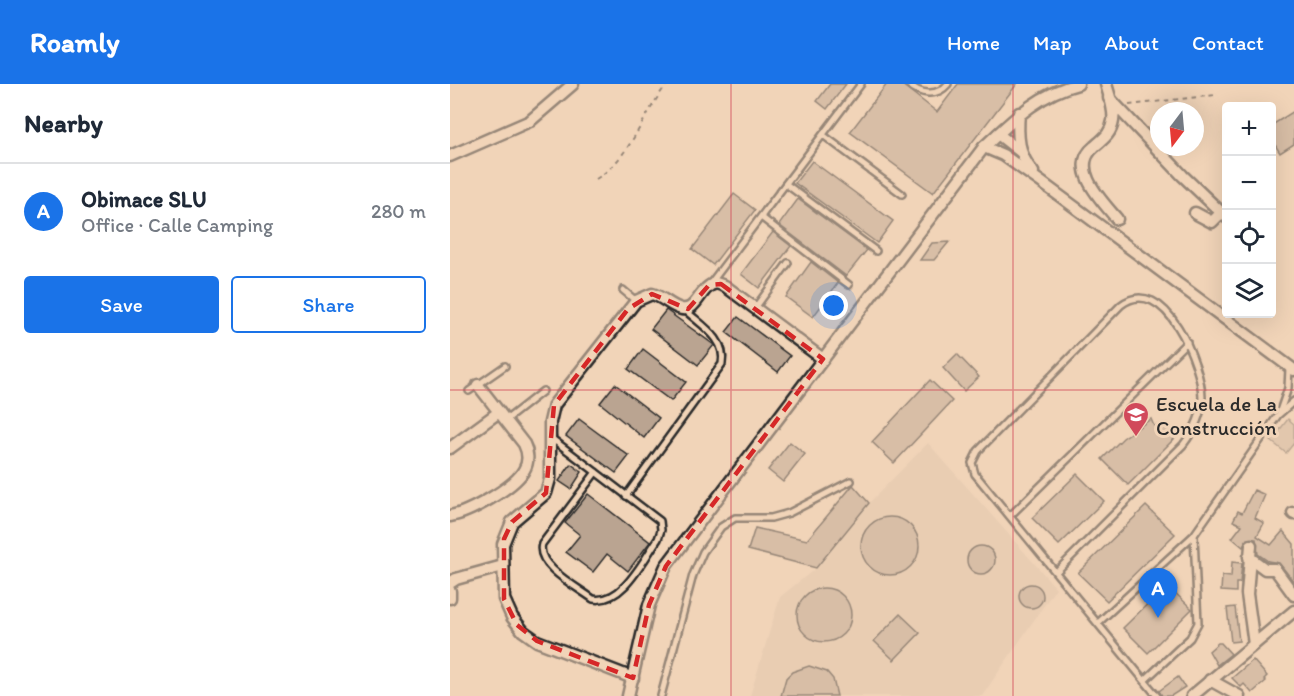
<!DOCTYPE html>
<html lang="en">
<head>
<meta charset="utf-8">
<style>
	:root { --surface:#fff; --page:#f6f6f7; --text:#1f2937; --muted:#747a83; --line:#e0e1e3; --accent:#1a73e8 }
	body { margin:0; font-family:Itim,sans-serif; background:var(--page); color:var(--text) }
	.controls { position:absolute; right:18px; top:18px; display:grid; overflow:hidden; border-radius:6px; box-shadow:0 6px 24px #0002 }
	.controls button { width:54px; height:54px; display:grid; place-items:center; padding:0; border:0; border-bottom:2px solid var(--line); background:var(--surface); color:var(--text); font:30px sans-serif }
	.compass { position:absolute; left:700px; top:18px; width:54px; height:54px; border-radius:50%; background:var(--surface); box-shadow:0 6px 24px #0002; rotate:196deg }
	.you { position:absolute; left:384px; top:222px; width:21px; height:21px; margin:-15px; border:4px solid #fff; border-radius:50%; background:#1a73e8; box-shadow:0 0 0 9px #1a73e833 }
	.badge { display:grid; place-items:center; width:39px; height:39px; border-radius:50%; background:var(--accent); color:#fff; font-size:20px; font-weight:700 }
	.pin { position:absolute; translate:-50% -50px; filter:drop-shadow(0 2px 3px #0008) }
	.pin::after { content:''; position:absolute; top:32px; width:21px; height:18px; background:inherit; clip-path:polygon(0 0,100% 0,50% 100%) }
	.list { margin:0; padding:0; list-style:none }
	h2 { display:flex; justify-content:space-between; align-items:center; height:78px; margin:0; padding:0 24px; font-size:26px }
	h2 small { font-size:20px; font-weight:400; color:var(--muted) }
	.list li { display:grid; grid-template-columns:39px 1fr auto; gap:18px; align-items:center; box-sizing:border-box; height:96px; padding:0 24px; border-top:2px solid var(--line) }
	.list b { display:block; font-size:22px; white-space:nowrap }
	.list p { margin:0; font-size:20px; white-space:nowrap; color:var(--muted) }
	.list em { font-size:20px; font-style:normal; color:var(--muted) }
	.actions { display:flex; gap:12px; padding:18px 24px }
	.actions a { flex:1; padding:14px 0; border:2px solid var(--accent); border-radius:6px; text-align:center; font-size:21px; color:var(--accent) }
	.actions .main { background:var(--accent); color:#fff }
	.icon { flex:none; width:33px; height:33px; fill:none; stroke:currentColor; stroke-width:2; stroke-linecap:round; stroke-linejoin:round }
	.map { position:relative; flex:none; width:844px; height:612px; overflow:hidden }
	header { display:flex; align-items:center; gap:36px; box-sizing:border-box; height:84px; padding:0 30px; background:var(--accent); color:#fff }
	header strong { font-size:28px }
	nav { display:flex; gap:33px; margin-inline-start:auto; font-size:21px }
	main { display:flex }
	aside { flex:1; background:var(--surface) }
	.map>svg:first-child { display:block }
</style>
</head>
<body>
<header>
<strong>Roamly</strong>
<nav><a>Home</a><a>Map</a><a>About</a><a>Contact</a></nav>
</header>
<main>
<aside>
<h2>Nearby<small></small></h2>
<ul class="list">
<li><span class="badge">A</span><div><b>Obimace SLU</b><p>Office · Calle Camping</p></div><em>280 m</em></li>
</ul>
<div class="actions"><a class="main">Save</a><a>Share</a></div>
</aside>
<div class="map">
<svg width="844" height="612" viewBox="0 0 844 612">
	<rect width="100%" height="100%" fill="#f1d4b8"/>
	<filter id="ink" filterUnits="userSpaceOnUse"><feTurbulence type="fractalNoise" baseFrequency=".0167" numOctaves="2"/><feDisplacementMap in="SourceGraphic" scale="12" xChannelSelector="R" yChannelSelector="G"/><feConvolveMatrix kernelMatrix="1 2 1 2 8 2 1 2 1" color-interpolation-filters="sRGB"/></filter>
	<g filter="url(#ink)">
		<polygon fill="#e0c6ac" points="478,359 606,504 532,612 300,612 330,513 366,484 419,419"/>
		<polygon fill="#d0b8a0" stroke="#7e7266" stroke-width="1.5" points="838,335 844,340 844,359 836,369 821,357"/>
		<g fill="#baa491" stroke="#2b2b2b" stroke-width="1.5">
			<polygon points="380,0 396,0 377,25 367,17"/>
			<polygon points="437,0 451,0 487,28 508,0 567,0 483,109 400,48"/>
			<polygon points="844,27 844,60 830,69 822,56 822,41"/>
			<polygon points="362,77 443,137 427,159 345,99"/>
			<polygon points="284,110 305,126 263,181 242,165"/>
			<polygon points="348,115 417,166 396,192 329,141"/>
			<polygon points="323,148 341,162 309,204 291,190"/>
			<polygon points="499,158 484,176 470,176 482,159"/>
			<polygon points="361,178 388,199 363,233 336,213"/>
			<polygon points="216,226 264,261 248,281 201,245"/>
			<polygon points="288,233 340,272 328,288 276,248"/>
			<polygon points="193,265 236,298 221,317 178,285"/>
			<polygon points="507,270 529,293 514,307 493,284"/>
			<polygon points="480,296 502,317 444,379 422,358"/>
			<polygon points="165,300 209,334 194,354 150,319"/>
			<polygon points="129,335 179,372 166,389 116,352"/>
			<polygon points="701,335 704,342 716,339 728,351 678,401 652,375 673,354"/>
			<polygon points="340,358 355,370 333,398 318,386"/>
			<polygon points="121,380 132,388 121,405 109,397"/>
			<polygon points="627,390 654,417 609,461 582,434"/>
			<polygon points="403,401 419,419 366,484 298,466 305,444 357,456"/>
			<polygon points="804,406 815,411 805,434 814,439 807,452 821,461 833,447 844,460 844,498 829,479 818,477 808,470 806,455 797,455 793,463 782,454 792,441 783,437 788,427 792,429"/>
			<polygon points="138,410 200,458 178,487 157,470 143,488 116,468 130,451 115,439"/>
			<polygon points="696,422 725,450 657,517 628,489"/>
			<circle cx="440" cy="462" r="29"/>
			<circle cx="531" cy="476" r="14"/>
			<polygon points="782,478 792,479 790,499 786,499 786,508 771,507 772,492 781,493"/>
			<circle cx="581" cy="512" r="12"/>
			<polygon points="717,501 742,525 698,569 673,544"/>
			<circle cx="374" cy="531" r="27"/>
			<polygon points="785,523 789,557 781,558 777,524"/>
			<polygon points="450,530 470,549 444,576 424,557"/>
			<polygon points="768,559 771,559 781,570 767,581 759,567"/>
			<polygon points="803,576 817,592 814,595 816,597 802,609 794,600 791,603 782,594"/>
			<polygon points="359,582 377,588 383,595 387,612 331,612 336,594 342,588"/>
			<polygon points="728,593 735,603 721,612 712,612 709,607"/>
		</g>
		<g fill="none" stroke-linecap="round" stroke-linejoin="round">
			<defs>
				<g id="service">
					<path d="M458 0C470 10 486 14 498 0"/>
					<polyline points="373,51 452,110"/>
					<polyline points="336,100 426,167"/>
					<polyline points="311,133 399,201"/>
					<polyline points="260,200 411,0"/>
					<polyline points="173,206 186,217"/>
					<polyline points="305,224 338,179"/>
					<polyline points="19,307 55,282"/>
					<polyline points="830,327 838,304 839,284"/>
					<polyline points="56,336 93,307"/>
					<path d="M101 354 210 437 211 446 208 455C193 476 173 520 143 515 127 503 85 481 92 460L146 388"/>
					<path d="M176 412 272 280C277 255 251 241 235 226"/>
					<polyline points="560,432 737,258"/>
					<path d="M607 487 733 361C743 348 752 331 752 314 752 282 715 188 671 221L528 367 522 379 525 390 707 612"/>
					<polyline points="648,539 744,451 828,331 844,317"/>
					<polyline points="695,596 740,554 748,539 744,452"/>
					<polyline points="211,612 243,491 253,468 271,443 285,434 321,434 339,429 401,397"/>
				</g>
				<g id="minor">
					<path d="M656 0C659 11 665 26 663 37 661 50 653 55 644 63 618 84 653 118 667 135"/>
					<polyline points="659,14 733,92 776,133"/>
					<path d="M569 29C567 51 568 71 583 88"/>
					<polyline points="548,50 571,68"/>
					<polyline points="534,63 553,71 591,98 844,286"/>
					<polyline points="0,72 80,37 123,0"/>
					<polyline points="745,129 762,138 771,129"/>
					<polyline points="0,364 49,328"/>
					<polyline points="843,429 844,430"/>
					<path d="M0 432C19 429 65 403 74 386 79 378 78 368 74 360L28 301"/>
					<polyline points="801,461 797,510 804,560"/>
					<polyline points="799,473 815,485 825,485 844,511"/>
					<polyline points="0,499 6,495 53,482"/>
					<polyline points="0,507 0,514"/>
					<path d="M183 594 87 557 73 547 62 533 54 515 53 460 62 438 96 409 100 395V338L104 321 186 217 202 210C216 213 232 236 245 219 252 211 255 202 266 199L275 202 373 275"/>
					<polyline points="760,596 789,612"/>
					<path d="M178 612 199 521 216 482 534 63C563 36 588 10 628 0"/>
					<polyline points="742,612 844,527"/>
				</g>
			</defs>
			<use href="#service" stroke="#2b2b2b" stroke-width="10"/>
			<use href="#minor" stroke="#2b2b2b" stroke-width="15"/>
			<g stroke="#2b2b2b" stroke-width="2" stroke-dasharray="4.5 4.5" stroke-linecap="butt">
				<polyline points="679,21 765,11"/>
				<path d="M146 95C181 73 192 32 217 0"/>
			</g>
			<use href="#service" stroke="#f1d4b8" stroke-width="5"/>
			<use href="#minor" stroke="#f1d4b8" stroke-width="10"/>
		</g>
	</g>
	<path d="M0 0H844V612H0ZM271 200 373 275 216 482 199 521 183 594 87 557 67 541 54 515V455L62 438 96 409 104 321 178 225 202 210 238 225 259 201Z" fill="#f1d4b8" fill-opacity=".55" fill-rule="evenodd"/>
	<path fill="none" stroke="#d62828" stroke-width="4.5" stroke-dasharray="12 8" stroke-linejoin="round" d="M271 200 373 275 216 482 199 521 183 594 87 557 67 541 54 515V455L62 438 96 409 104 321 178 225 202 210 238 225 259 201Z"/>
	<path fill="none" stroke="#d1495b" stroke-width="1.5" stroke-opacity="0.55" d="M281 0V612M563 0V612M0 306H844"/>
	<defs>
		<symbol id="school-pin" viewBox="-11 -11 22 30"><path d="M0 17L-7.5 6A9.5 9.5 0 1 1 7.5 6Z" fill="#d1495b" stroke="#f1d4b8"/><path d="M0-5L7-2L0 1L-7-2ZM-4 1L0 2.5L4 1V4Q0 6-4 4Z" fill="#fff"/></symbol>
	</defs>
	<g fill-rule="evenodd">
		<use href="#school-pin" x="671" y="316" width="30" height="40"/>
	</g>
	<g text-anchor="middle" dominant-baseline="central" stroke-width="6" stroke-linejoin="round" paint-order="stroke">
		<g font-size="21" fill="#2b2b2b" stroke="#f1d4b8" text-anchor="start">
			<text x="706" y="319">Escuela de La<tspan x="706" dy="24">Construcción</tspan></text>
		</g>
	</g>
</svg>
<div class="controls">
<button>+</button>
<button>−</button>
<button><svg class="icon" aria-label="locate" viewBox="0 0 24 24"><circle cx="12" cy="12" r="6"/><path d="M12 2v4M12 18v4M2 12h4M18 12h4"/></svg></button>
<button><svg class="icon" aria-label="layers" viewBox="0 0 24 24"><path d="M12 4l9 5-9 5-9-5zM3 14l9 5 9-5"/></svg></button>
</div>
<svg class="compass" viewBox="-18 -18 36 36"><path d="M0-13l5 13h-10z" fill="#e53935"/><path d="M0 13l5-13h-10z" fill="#747a83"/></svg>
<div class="you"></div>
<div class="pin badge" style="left:708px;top:534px">A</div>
</div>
</main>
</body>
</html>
